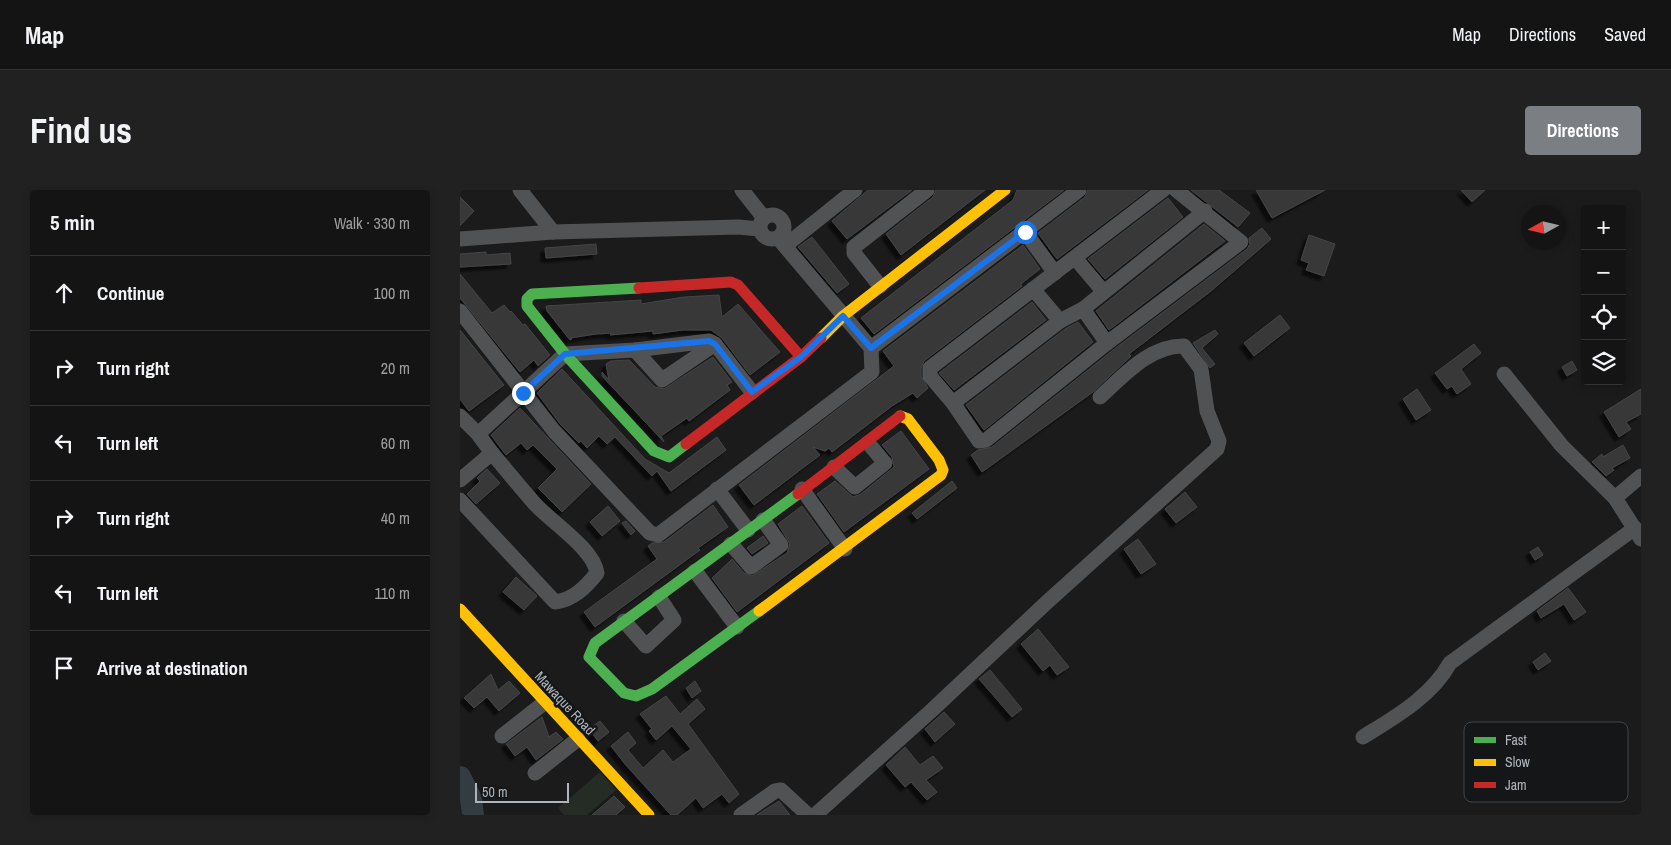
<!DOCTYPE html>
<html lang="en">
<head>
<meta charset="utf-8">
<style>
	:root { --surface:#141414; --page:#212122; --text:#f1f3f6; --muted:#9d9ea0; --line:#333334; --accent:#7b7e82 }
	body { margin:0; font-family:"Archivo Narrow",sans-serif; background:var(--page); color:var(--text) }
	.controls { position:absolute; right:15px; top:15px; display:grid; overflow:hidden; border-radius:5px; box-shadow:0 2px 8px #0003 }
	.controls button { width:45px; height:45px; display:grid; place-items:center; padding:0; border:0; border-bottom:1px solid var(--line); background:var(--surface); color:var(--text); font:25px sans-serif }
	.compass { position:absolute; left:1061px; top:15px; width:45px; height:45px; border-radius:50%; background:var(--surface); box-shadow:0 2px 8px #0003; rotate:262deg }
	.scale { position:absolute; left:15px; bottom:12px; width:94px; box-sizing:border-box; padding-left:5px; border:2px solid #aeb4ba; border-top:0; font-size:14px; line-height:18px; white-space:nowrap; color:#aeb4ba; -webkit-text-stroke:4px #151617; paint-order:stroke }
	.stop { position:absolute; width:15px; height:15px; margin:-11px; border:4px solid #1a73e8; border-radius:50%; background:#fff }
	.stop.end { background:#1a73e8; border-color:#fff; box-shadow:0 1px 5px #0008 }
	.list { margin:0; padding:0; list-style:none }
	h2 { display:flex; justify-content:space-between; align-items:center; height:65px; margin:0; padding:0 20px; font-size:21px }
	h2 small { font-size:16px; font-weight:400; color:var(--muted) }
	.list li { display:grid; grid-template-columns:32px 1fr auto; gap:15px; align-items:center; box-sizing:border-box; height:75px; padding:0 20px; border-top:1px solid var(--line) }
	.list b { display:block; font-size:19px; white-space:nowrap }
	.list em { font-size:16px; font-style:normal; color:var(--muted) }
	.icon { flex:none; width:28px; height:28px; fill:none; stroke:currentColor; stroke-width:2; stroke-linecap:round; stroke-linejoin:round }
	.map { position:relative; flex:none; width:1181px; height:625px; overflow:hidden; border-radius:5px }
	header { display:flex; align-items:center; gap:30px; box-sizing:border-box; height:70px; padding:0 25px; background:var(--surface); border-bottom:1px solid var(--line) }
	header strong { font-size:24px }
	nav { display:flex; gap:28px; margin-inline-start:auto; font-size:18px }
	.intro { display:flex; align-items:center; justify-content:space-between; box-sizing:border-box; height:120px; padding:0 30px }
	h1 { margin:0; font-size:35px }
	.button { padding:12px 22px; border-radius:5px; background:var(--accent); color:#fff; font-size:18px; font-weight:700 }
	main { display:flex; gap:30px; padding:0 30px }
	aside { flex:1; background:var(--surface); border-radius:5px; box-shadow:0 2px 8px #0003 }
	.map>svg:first-child { display:block }
</style>
</head>
<body>
<header>
<strong>Map</strong>
<nav><a>Map</a><a>Directions</a><a>Saved</a></nav>
</header>
<div class="intro"><h1>Find us</h1><a class="button">Directions</a></div>
<main>
<aside>
<h2>5 min<small>Walk · 330 m</small></h2>
<ul class="list">
<li><svg class="icon" aria-label="ahead" viewBox="0 0 24 24"><path d="M12 20V5M6 11l6-6 6 6"/></svg><div><b>Continue</b></div><em>100 m</em></li>
<li><svg class="icon" aria-label="right" viewBox="0 0 24 24"><path d="M7 20v-9h11M14 6l5 5-5 5"/></svg><div><b>Turn right</b></div><em>20 m</em></li>
<li><svg class="icon" aria-label="left" viewBox="0 0 24 24"><path d="M17 20v-9H6M10 6l-5 5 5 5"/></svg><div><b>Turn left</b></div><em>60 m</em></li>
<li><svg class="icon" aria-label="right" viewBox="0 0 24 24"><path d="M7 20v-9h11M14 6l5 5-5 5"/></svg><div><b>Turn right</b></div><em>40 m</em></li>
<li><svg class="icon" aria-label="left" viewBox="0 0 24 24"><path d="M17 20v-9H6M10 6l-5 5 5 5"/></svg><div><b>Turn left</b></div><em>110 m</em></li>
<li><svg class="icon" aria-label="arrive" viewBox="0 0 24 24"><path d="M6 21V4h12l-3 4 3 4H6"/></svg><div><b>Arrive at destination</b></div></li>
</ul>
</aside>
<div class="map">
<svg width="1181" height="625" viewBox="0 0 1181 625">
	<defs>
		<filter id="shadow"><feDropShadow dx="-4.5" dy="4.5" stdDeviation="1" flood-color="#0009"/></filter>
	</defs>
	<rect width="100%" height="100%" fill="#1b1b1b"/>
	<polygon fill="#252b25" points="140,582 156,600 127,625 104,625 98,618"/>
	<g fill="none" stroke-linecap="round" stroke-linejoin="round">
		<polyline stroke="#333c40" stroke-width="22" points="0,587 11,609 13,625"/>
	</g>
	<g fill="#373738" stroke="#444647" filter="url(#shadow)">
		<polygon points="408,0 452,0 387,49 372,31"/>
		<polygon points="476,0 525,0 441,65 426,44 473,7"/>
		<polygon points="557,0 604,0 414,144 401,128 553,10"/>
		<polygon points="628,0 688,0 597,69 578,43 625,7"/>
		<polygon points="731,0 759,0 790,23 778,37"/>
		<polygon points="796,0 865,0 812,28"/>
		<polygon points="1001,0 1025,0 1012,12"/>
		<polygon points="0,7 14,21 0,36"/>
		<polygon points="708,8 723,27 645,89 628,69"/>
		<polygon points="744,34 765,51 649,140 636,121"/>
		<polygon points="802,38 811,49 802,57 751,101 669,164 671,166 633,202 522,282 511,265 518,260 532,257 653,160 787,59 790,54 789,48"/>
		<polygon points="849,45 875,54 864,86 846,80 849,73 841,70"/>
		<polygon points="352,47 389,94 377,103 338,57"/>
		<polygon points="136,54 137,64 86,68 85,58"/>
		<polygon points="563,55 580,79 561,94 562,96 464,171 461,178 461,186 468,198 457,208 453,203 432,216 372,262 369,258 365,261 353,257 360,265 294,315 279,295 434,176 423,161"/>
		<polygon points="26,62 26,65 50,63 51,74 0,77 0,64"/>
		<polygon points="0,84 32,123 44,115 50,122 51,121 63,135 65,134 90,165 78,176 74,170 60,182 0,108"/>
		<polygon points="259,105 262,127 278,114 320,162 290,185 262,148 251,140 223,140 193,144 193,141 150,145 153,143 136,144 110,148 112,149 110,150 87,121 86,116 181,110 181,114 224,107"/>
		<polygon points="572,112 586,130 494,200 479,183"/>
		<polygon points="820,125 830,138 794,166 784,153"/>
		<polygon points="618,132 633,152 524,240 506,215 605,139"/>
		<polygon points="0,140 44,195 9,221 0,209"/>
		<polygon points="755,140 758,144 742,158 755,174 750,178 733,153"/>
		<polygon points="1014,154 1021,163 1001,179 1011,194 997,204 992,196 987,199 975,183"/>
		<polygon points="253,167 272,192 267,195 270,200 229,231 227,228 201,246 204,252 142,186 142,182 149,190 146,174 151,171 169,170 195,197 204,199"/>
		<polygon points="1112,171 1117,180 1107,186 1102,177"/>
		<polygon points="102,179 185,269 209,283 257,247 266,260 211,301 197,281 192,286 155,247 147,254 139,246 127,258 121,251 119,253 101,235 77,203"/>
		<polygon points="957,199 971,220 956,230 943,209"/>
		<polygon points="1181,199 1181,224 1166,232 1171,239 1159,247 1144,222"/>
		<polygon points="60,218 131,294 102,322 78,298 97,279 73,255 67,260 61,253 46,265 31,245"/>
		<polygon points="441,241 469,279 384,342 357,304 375,291 393,307 401,304 434,277 432,267 422,255"/>
		<polygon points="1163,255 1170,268 1152,278 1154,280 1146,286 1132,272 1142,264 1143,267"/>
		<polygon points="27,279 40,293 16,314 7,304 20,291 17,288"/>
		<polygon points="492,291 497,298 457,329 452,323"/>
		<polygon points="725,302 737,317 716,333 705,319"/>
		<polygon points="253,315 268,337 238,358 240,360 135,437 124,422 197,369 188,356 192,353 204,352"/>
		<polygon points="148,316 160,331 142,346 130,332"/>
		<polygon points="342,316 369,353 277,422 252,388 272,369 284,383 292,386 327,363 330,354 318,334"/>
		<polygon points="166,331 175,341 171,345 162,333"/>
		<polygon points="303,346 308,353 292,364 287,358"/>
		<polygon points="678,349 696,374 681,384 664,359"/>
		<polygon points="1078,357 1083,365 1075,370 1070,362"/>
		<polygon points="56,387 77,406 64,420 43,402"/>
		<polygon points="1108,398 1126,422 1114,430 1104,414 1081,428 1077,421"/>
		<polygon points="578,439 609,477 597,485 590,475 583,481 561,454"/>
		<polygon points="1085,463 1091,471 1078,480 1073,472"/>
		<polygon points="530,480 562,519 552,527 519,489"/>
		<polygon points="31,484 38,500 49,491 60,503 39,521 27,507 14,518 4,508"/>
		<polygon points="235,491 241,501 232,508 226,498"/>
		<polygon points="206,506 220,524 237,509 245,519 228,534 279,604 269,613 262,604 243,618 236,608 217,625 211,625 165,574 151,556 168,542 176,553 168,560 183,578 203,560 213,572 231,559 212,536 196,550 189,541 192,539 180,524"/>
		<polygon points="484,522 495,534 475,552 465,539"/>
		<polygon points="82,527 89,547 96,542 103,549 76,570 67,557 55,566 46,554"/>
		<polygon points="140,531 149,542 138,551 129,539"/>
		<polygon points="445,557 460,575 473,566 483,578 466,590 477,602 467,610 451,592 445,597 426,575"/>
		<polygon points="154,606 165,617 156,625 132,625"/>
		<polygon points="319,611 330,625 297,625 300,623"/>
	</g>
	<g fill="none" stroke-linecap="round" stroke-linejoin="round">
		<g stroke="#505254" stroke-width="15">
			<polyline points="60,0 93,42"/>
			<polyline points="282,0 304,28"/>
			<polyline points="703,0 470,178 470,186 493,213 519,251 526,250 647,153 781,52 716,0"/>
			<circle cx="312" cy="37" r="12"/>
			<polyline points="565,42 595,83"/>
			<polyline points="0,49 93,42 278,37 300,39"/>
			<polyline points="325,56 395,0"/>
			<polyline points="615,68 643,101"/>
			<polyline points="420,96 394,63 394,57 467,0"/>
			<polyline points="573,99 600,131"/>
			<polyline points="623,119 647,153"/>
			<polyline points="0,121 94,241 190,343 198,345 412,182 411,158 318,48"/>
			<polyline points="411,158 619,0"/>
			<polyline points="175,160 202,190 255,154"/>
			<polyline points="1044,184 1102,256 1155,308"/>
			<polyline points="493,213 600,131 623,119 745,21"/>
			<polyline points="0,226 18,244 32,263 0,290"/>
			<polyline points="18,244 105,164 175,160 249,151 255,154 292,202"/>
			<polyline points="374,277 395,297 425,273 408,253"/>
			<polyline points="1181,286 1155,308 1181,349"/>
			<polyline points="257,299 288,340"/>
			<polyline points="342,299 385,359"/>
			<path d="M0 310 95 412C113 410 126 397 137 383 134 359 91 332 74 313 60 297 46 280 32 263"/>
			<polyline points="271,354 291,377 321,355 303,330"/>
			<polyline points="235,381 277,437"/>
			<polyline points="164,431 186,456 214,430 199,407"/>
			<polyline points="42,546 84,513"/>
			<path d="M903 547C935 527 971 507 990 473L1175 338"/>
			<polyline points="75,583 118,549"/>
			<polyline points="281,625 315,601 321,600 348,625"/>
			<path d="M355 625 471 521 586 413 757 259 759 251 747 221 741 179 724 156C690 155 663 186 640 207"/>
		</g>
		<g stroke="#4caf50" stroke-width="11">
			<polyline points="179,98 72,104 67,109 67,116 105,164 194,261 209,267 226,254"/>
			<polyline points="299,421 192,499 176,506 164,503 129,467 135,453 338,304"/>
		</g>
		<g stroke="#ffc107" stroke-width="11">
			<polyline points="361,148 383,126 545,0"/>
			<polyline points="0,419 189,625"/>
			<polyline points="299,421 481,285 483,280 479,270 448,229 440,226"/>
		</g>
		<g stroke="#c62828" stroke-width="11">
			<polyline points="179,98 271,92 278,95 341,167"/>
			<polyline points="226,254 341,167 361,148"/>
			<polyline points="338,304 440,226"/>
		</g>
	</g>
	<g fill="none" stroke-linecap="round" stroke-linejoin="round">
		<polyline stroke="#1a73e8" stroke-width="6" points="63,203 105,164 249,151 255,154 292,202 341,167 383,126 411,158 565,42"/>
	</g>
	<g text-anchor="middle" dominant-baseline="central" stroke-width="5" stroke-linejoin="round" paint-order="stroke">
		<g font-size="14" fill="#aeb4ba" stroke="#151617">
			<text transform="translate(105 513) rotate(47)">Mawaque Road</text>
		</g>
	</g>
	<rect x="1004" y="532" width="164" height="80" rx="8" fill="#151617" stroke="#434548" stroke-width="1"/>
	<rect x="1014" y="547" width="22" height="6" fill="#4caf50"/>
	<rect x="1014" y="569" width="22" height="7" fill="#ffc107"/>
	<rect x="1014" y="592" width="22" height="6" fill="#c62828"/>
	<g font-size="14" fill="#aeb4ba">
		<text x="1045" y="555">Fast</text>
		<text x="1045" y="577">Slow</text>
		<text x="1045" y="600">Jam</text>
	</g>
</svg>
<div class="controls">
<button>+</button>
<button>−</button>
<button><svg class="icon" aria-label="locate" viewBox="0 0 24 24"><circle cx="12" cy="12" r="6"/><path d="M12 2v4M12 18v4M2 12h4M18 12h4"/></svg></button>
<button><svg class="icon" aria-label="layers" viewBox="0 0 24 24"><path d="M12 4l9 5-9 5-9-5zM3 14l9 5 9-5"/></svg></button>
</div>
<svg class="compass" viewBox="-18 -18 36 36"><path d="M0-13l5 13h-10z" fill="#e53935"/><path d="M0 13l5-13h-10z" fill="#9d9ea0"/></svg>
<div class="scale">50 m</div>
<div class="stop" style="left:565px;top:42px"></div>
<div class="stop end" style="left:63px;top:203px"></div>
</div>
</main>
</body>
</html>
